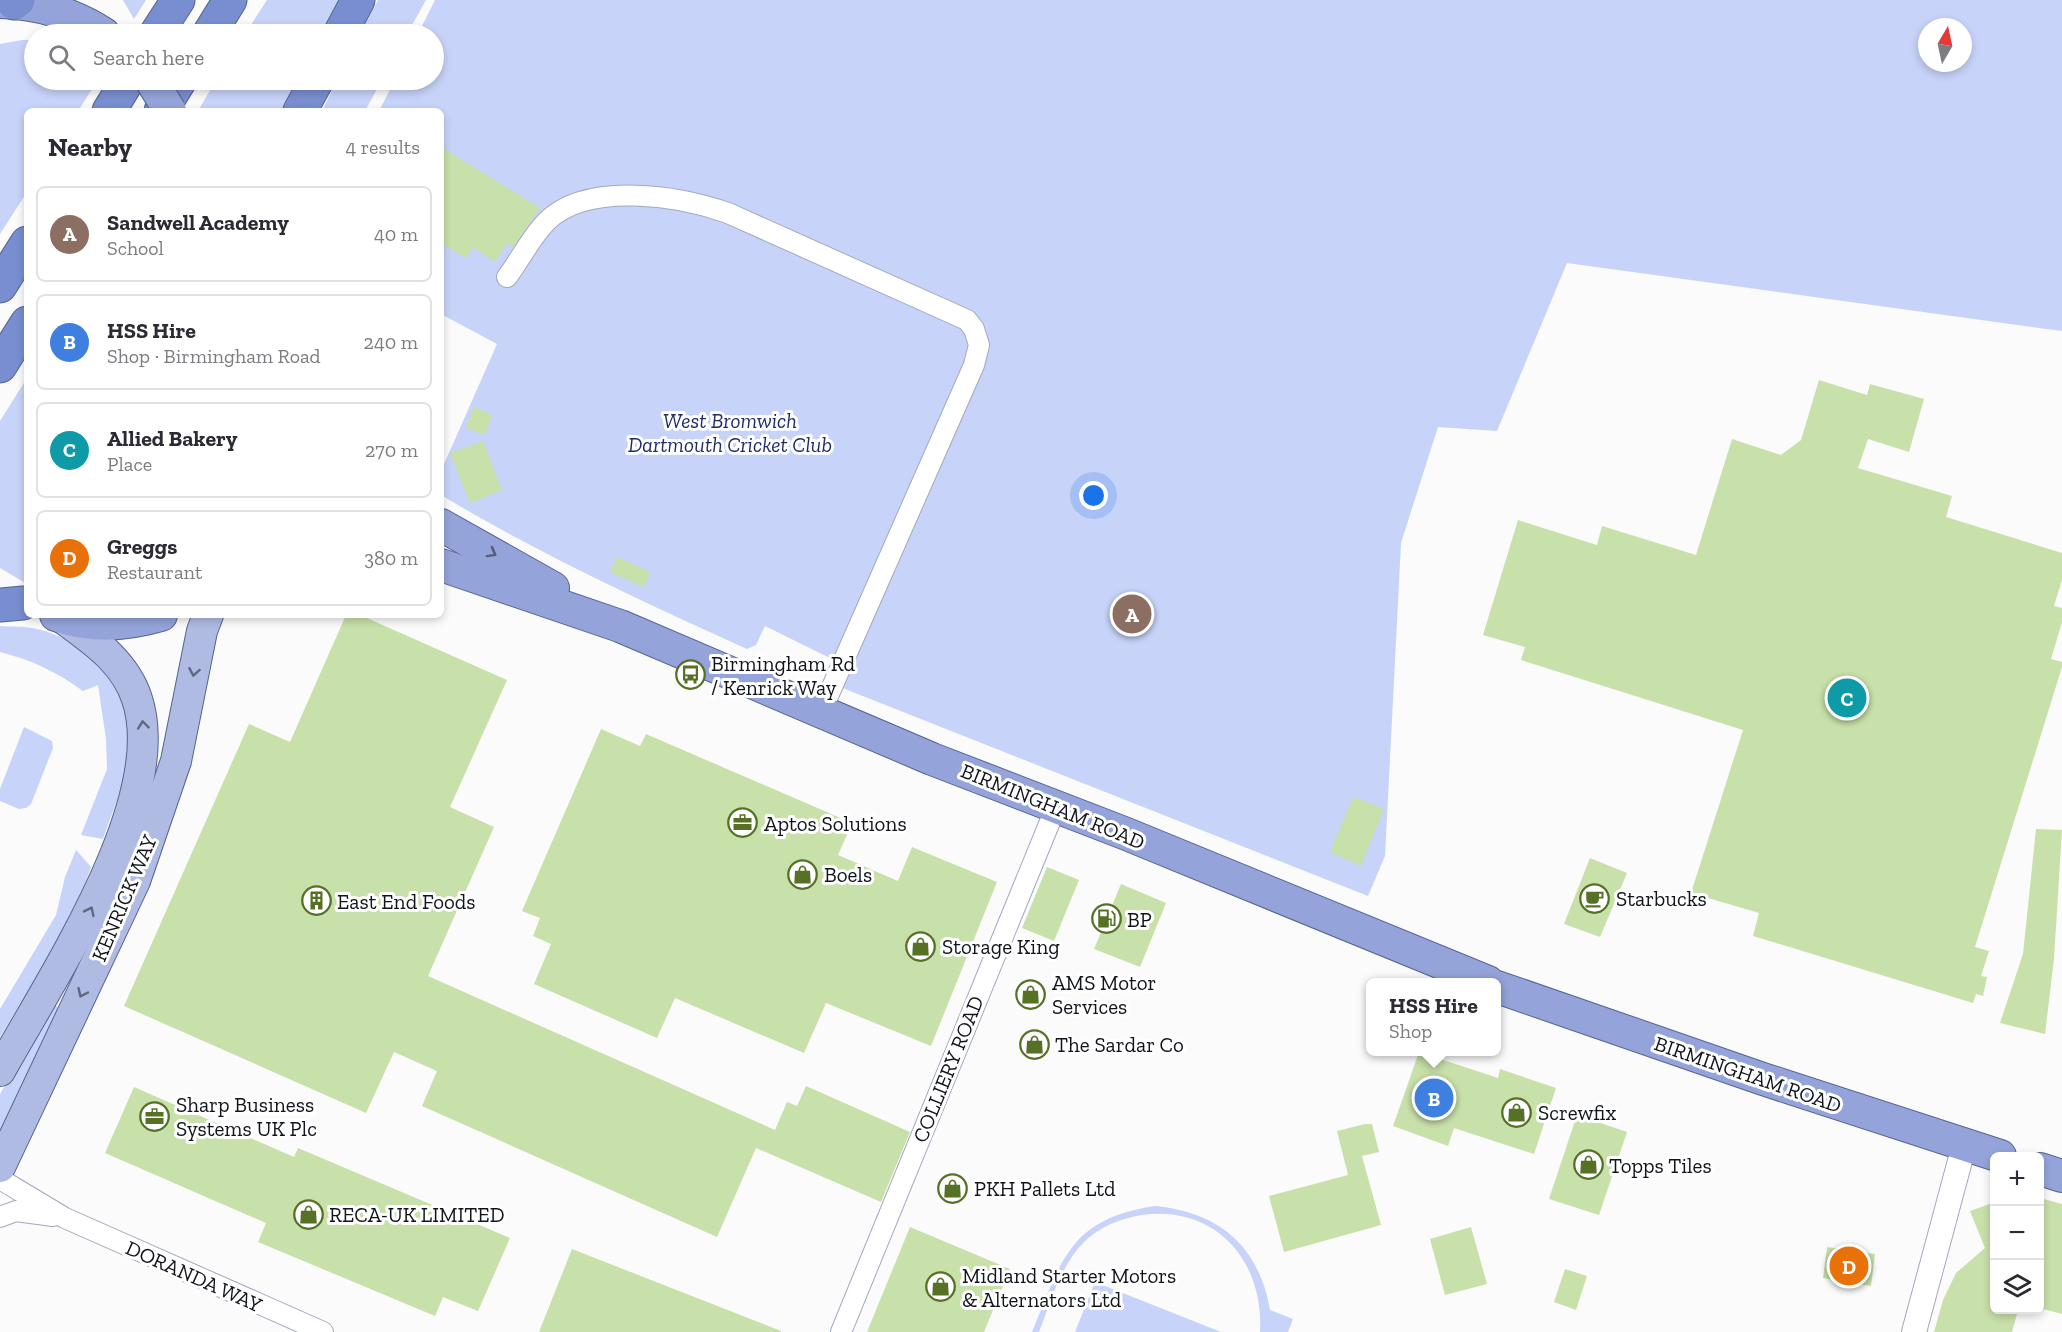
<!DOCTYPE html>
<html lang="en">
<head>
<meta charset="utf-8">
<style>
	:root { --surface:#fff; --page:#f2f2f3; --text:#2b2b33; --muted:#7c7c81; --line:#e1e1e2; --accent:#b45309 }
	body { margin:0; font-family:"Zilla Slab",serif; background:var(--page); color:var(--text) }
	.controls { position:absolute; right:18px; bottom:18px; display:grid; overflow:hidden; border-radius:9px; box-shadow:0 3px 9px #0003 }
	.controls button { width:54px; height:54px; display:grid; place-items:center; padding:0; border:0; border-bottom:2px solid var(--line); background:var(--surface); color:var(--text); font:30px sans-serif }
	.compass { position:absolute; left:1918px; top:18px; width:54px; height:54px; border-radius:50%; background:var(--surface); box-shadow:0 3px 9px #0003; rotate:9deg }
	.you { position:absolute; left:1094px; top:496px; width:21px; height:21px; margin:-15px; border:4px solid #fff; border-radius:50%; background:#1a73e8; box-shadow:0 0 0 9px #1a73e833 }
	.badge { display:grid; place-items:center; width:39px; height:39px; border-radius:50%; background:var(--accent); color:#fff; font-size:20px; font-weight:700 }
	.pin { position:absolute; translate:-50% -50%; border:3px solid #fff; box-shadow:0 2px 6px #0006 }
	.popup { position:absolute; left:1366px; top:978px; width:135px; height:78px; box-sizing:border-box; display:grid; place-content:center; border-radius:9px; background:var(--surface); filter:drop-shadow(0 2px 4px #0005); font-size:20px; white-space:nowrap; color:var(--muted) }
	.popup b { font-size:22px; color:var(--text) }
	.popup::after { content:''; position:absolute; left:50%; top:100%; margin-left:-12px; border:12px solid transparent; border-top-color:var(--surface) }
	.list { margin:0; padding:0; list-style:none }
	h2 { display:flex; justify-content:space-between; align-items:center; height:78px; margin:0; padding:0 24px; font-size:26px }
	h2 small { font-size:20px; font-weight:400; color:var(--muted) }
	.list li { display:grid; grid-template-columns:39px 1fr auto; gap:18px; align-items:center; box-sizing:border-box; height:96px; margin:0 12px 12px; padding:0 12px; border:2px solid var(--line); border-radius:9px }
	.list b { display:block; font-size:22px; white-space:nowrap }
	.list p { margin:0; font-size:20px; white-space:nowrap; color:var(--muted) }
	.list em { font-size:20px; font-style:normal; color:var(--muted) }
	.icon { flex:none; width:33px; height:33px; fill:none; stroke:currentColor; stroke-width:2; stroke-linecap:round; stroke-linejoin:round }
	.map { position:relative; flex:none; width:2062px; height:1332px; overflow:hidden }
	.search { position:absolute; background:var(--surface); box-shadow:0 3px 9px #0003; left:24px; top:24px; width:420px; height:66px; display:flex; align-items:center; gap:15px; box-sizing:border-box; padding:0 21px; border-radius:33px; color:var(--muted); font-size:22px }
	.panel { position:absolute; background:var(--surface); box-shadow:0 3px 9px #0003; left:24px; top:108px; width:420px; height:510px; border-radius:9px }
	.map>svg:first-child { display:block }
</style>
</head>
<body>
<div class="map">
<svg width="2062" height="1332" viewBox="0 0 2062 1332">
	<rect width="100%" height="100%" fill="#fbfbfb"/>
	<g fill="#c7d3f8" fill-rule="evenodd">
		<polygon points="123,0 146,0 134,19"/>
		<polygon points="267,0 344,0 325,34 245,34"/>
		<polygon points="378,0 426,0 407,34 360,34"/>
		<path d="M435 0H2062V331L1567 263 1497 431 1438 427 1401 543 1385 856 1368 896 835 685 838 662 765 626 756 645 747 649C643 602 539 554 441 495V471L497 344 441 314V111H379L395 80H434V34H418ZM1927 27H1963V63H1927Z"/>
		<polygon points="22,40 34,40 34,80 98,80 78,111 27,111 27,192 0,234 0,44"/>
		<polygon points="216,80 301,80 285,111 198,111"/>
		<polygon points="337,80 382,80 365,111 322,111"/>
		<polygon points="27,378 27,584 0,568 0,421"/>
		<path d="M0 626C11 627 22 626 32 628 65 634 106 659 121 690 125 701 129 733 129 745 129 776 113 809 103 839L81 835 107 769 106 739 98 685 83 691C57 672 32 660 0 652Z"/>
		<polygon points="24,727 52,741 53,748 31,804 26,808 19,809 0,801 0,789"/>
		<path d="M76 850 91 867C70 928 33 982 0 1037V1009L56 915 65 877Z"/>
		<polygon points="52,1004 63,1010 0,1141 0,1094"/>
		<path d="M1155 1206C1219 1212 1259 1246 1270 1310L1293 1319 1288 1332H1260C1264 1261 1216 1205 1142 1215 1121 1218 1099 1227 1084 1242 1060 1266 1051 1302 1039 1332H1032C1062 1260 1069 1219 1155 1206Z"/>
		<polygon points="1095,1282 1221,1332 1075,1332"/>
	</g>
	<g fill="#c8e0a9">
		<polygon points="441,147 540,208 513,247 507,243 495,262 473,247 466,258 441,243"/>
		<polygon points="1819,380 1867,395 1870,384 1924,399 1909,452 1868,439 1858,468 1952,496 1946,517 2062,553 2062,580 2054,606 2062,608 2062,622 2051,659 2062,662 2062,667 1975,947 1989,951 1981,976 1987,977 1983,996 1976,994 1973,1003 1753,936 1759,913 1691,893 1743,730 1521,660 1525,647 1483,635 1518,520 1597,545 1602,526 1696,555 1732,439 1781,455 1801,440"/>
		<polygon points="474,407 492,415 485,435 466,428"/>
		<polygon points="483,441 502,490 470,503 450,453"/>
		<polygon points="617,557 650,572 644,587 610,572"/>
		<polygon points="346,615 360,615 507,680 450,807 494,827 428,976 775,1130 787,1102 797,1106 806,1086 910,1132 881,1202 756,1148 717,1237 422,1106 437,1071 394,1052 366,1113 124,1006 249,724 290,742"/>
		<polygon points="601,729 640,746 646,734 852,823 838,855 898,881 912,847 997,882 931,1046 826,1003 804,1053 675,998 657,1038 534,984 551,944 533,936 540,918 522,911"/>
		<polygon points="1353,797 1384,809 1361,866 1330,852"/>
		<polygon points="2036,829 2062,830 2054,959 2045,1034 2000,1023 2023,954"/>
		<polygon points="1590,858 1627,873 1600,937 1564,924"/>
		<polygon points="1047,867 1079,880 1054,941 1022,928"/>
		<polygon points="1121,884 1166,903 1140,967 1094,949"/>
		<polygon points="1419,1052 1498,1078 1500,1069 1556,1088 1534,1154 1454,1128 1448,1146 1393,1126"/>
		<polygon points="134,1087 294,1157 298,1148 510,1238 478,1311 443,1297 435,1316 258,1242 266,1223 105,1153"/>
		<polygon points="1577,1115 1627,1132 1599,1215 1549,1199"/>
		<polygon points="1365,1124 1372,1124 1379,1152 1362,1156 1381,1225 1284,1252 1269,1196 1348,1175 1337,1131"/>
		<polygon points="2040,1198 2062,1204 2062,1314 2040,1308"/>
		<polygon points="1995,1202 1995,1310 2018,1310 2012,1332 1934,1332 1943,1300 1956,1273 1985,1248 1970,1211"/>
		<polygon points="910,1227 1010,1269 984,1332 867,1332"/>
		<polygon points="1471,1227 1487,1284 1445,1295 1430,1239"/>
		<polygon points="1827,1247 1875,1254 1871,1286 1823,1278"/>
		<polygon points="572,1249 781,1331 781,1332 539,1332"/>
		<polygon points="1565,1269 1587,1276 1576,1310 1554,1302"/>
	</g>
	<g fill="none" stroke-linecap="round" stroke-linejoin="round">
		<defs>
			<g id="minor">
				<path d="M507 277C520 260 531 237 547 221 588 181 680 196 728 213L967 320 974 329 979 345 974 365 821 712"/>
				<polyline points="0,1179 65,1218 323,1332"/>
				<polyline points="0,1217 16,1211 53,1216"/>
				<polyline points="841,1332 1056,807"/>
			</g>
			<polyline id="tertiary" points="1914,1332 1964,1146"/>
			<g id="primary">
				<path d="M0 1071C49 982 171 801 137 699 125 661 91 639 61 617"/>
				<polyline points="0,1167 135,881 176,761 202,631 208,615"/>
			</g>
			<g id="trunk">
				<path d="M0 2C37 3 74 14 104 34"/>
				<polyline points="441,525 553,588"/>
				<polyline points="441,565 620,626 932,759 1124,833 1488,982"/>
				<path d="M56 615C91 628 127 625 161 615"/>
				<polyline points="1497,987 1763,1079 2000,1156"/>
				<polyline points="2040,1169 2062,1176"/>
			</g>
			<g id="motorway">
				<polyline points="14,3 18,0"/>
				<polyline points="156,34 178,0"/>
				<polyline points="209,34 230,0"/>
				<polyline points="340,34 358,0"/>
				<polyline points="109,111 128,80"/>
				<polyline points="161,111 180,80"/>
				<polyline points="300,111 317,80"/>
				<polyline points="0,286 27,243"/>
				<polyline points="0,366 27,323"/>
				<polyline points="0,605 23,603"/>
			</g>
		</defs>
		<use href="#minor" stroke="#a2a9be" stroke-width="22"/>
		<use href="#tertiary" stroke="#a2a9be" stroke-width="26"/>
		<use href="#primary" stroke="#556391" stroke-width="32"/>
		<use href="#trunk" stroke="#556391" stroke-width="34"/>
		<use href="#motorway" stroke="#556391" stroke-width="35"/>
		<use href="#minor" stroke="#fff" stroke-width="20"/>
		<use href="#tertiary" stroke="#fff" stroke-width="24"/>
		<use href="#primary" stroke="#afbbe3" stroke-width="30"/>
		<use href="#trunk" stroke="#94a4da" stroke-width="32"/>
		<use href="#motorway" stroke="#798ed1" stroke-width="33"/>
		<defs>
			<polyline id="trunk-bridge" points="151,80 170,111"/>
		</defs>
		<use href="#trunk-bridge" stroke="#556391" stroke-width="34" stroke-linecap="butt"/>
		<use href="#trunk-bridge" stroke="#94a4da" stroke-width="32"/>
	</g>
	<defs><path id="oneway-chevron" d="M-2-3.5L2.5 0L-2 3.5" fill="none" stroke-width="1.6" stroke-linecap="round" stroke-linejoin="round" transform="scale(1.5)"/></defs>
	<use stroke="#525c7a" href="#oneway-chevron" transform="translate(492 553) rotate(29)"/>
	<g stroke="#60687f">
		<use href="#oneway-chevron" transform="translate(194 672) rotate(100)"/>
		<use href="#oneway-chevron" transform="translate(143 725) rotate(-96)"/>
		<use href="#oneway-chevron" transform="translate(90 911) rotate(-64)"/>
		<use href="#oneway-chevron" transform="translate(82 993) rotate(115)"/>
	</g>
	<defs>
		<symbol id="bus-ring" viewBox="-11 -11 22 22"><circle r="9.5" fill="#fff" stroke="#567125" stroke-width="1.5"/><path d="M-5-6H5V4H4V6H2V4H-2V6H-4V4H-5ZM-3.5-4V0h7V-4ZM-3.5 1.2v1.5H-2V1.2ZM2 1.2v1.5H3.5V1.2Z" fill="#567125"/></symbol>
		<symbol id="office-ring" viewBox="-11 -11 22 22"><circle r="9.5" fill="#fff" stroke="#567125" stroke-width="1.5"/><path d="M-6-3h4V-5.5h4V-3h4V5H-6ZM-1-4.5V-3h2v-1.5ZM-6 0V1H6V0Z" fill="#567125"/></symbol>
		<symbol id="shop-ring" viewBox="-11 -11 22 22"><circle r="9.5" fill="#fff" stroke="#567125" stroke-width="1.5"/><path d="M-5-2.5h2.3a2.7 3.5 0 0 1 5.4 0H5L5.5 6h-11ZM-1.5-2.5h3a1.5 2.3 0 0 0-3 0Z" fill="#567125"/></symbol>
		<symbol id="cafe-ring" viewBox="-11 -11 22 22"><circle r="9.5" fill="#fff" stroke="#567125" stroke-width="1.5"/><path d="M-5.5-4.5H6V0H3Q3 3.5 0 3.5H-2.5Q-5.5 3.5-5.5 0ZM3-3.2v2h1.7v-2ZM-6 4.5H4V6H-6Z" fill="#567125"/></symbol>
		<symbol id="building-ring" viewBox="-11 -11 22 22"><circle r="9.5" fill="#fff" stroke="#567125" stroke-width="1.5"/><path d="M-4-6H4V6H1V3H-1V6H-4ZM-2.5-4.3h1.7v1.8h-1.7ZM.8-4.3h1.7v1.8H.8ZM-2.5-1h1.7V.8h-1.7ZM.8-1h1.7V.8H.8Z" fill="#567125"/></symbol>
		<symbol id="fuel-ring" viewBox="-11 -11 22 22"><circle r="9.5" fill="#fff" stroke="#567125" stroke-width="1.5"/><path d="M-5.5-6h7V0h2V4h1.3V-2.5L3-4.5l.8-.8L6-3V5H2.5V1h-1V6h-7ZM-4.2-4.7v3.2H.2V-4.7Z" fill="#567125"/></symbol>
	</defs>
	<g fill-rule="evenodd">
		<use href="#bus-ring" x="674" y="658" width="33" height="33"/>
		<use href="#office-ring" x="726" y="806" width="33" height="33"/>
		<use href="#shop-ring" x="786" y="858" width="33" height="33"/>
		<use href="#cafe-ring" x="1578" y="882" width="33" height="33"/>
		<use href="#building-ring" x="300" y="884" width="33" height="33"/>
		<use href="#fuel-ring" x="1090" y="902" width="33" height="33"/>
		<use href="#shop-ring" x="904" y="930" width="33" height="33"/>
		<use href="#shop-ring" x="1014" y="978" width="33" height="33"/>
		<use href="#shop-ring" x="1018" y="1028" width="33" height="33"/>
		<use href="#shop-ring" x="1500" y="1096" width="33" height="33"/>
		<use href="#office-ring" x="138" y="1100" width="33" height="33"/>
		<use href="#shop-ring" x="1572" y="1148" width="33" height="33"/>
		<use href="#shop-ring" x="936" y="1172" width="33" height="33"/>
		<use href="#shop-ring" x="292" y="1198" width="33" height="33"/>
		<use href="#shop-ring" x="924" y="1270" width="33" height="33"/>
	</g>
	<g text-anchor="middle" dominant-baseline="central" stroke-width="6" stroke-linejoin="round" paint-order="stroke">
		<g font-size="21" font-style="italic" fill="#1f2c69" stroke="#fff">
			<text x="730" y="420">West Bromwich<tspan x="730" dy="24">Dartmouth Cricket Club</tspan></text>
		</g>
		<g font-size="21" fill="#11141b" stroke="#fff" text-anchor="start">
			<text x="711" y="663">Birmingham Rd<tspan x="711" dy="24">/ Kenrick Way</tspan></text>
			<text x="764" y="823">Aptos Solutions</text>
			<text x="824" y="874">Boels</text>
			<text x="1616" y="898">Starbucks</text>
			<text x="337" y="901">East End Foods</text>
			<text x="1127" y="919">BP</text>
			<text x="942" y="946">Storage King</text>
			<text x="1052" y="982">AMS Motor<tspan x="1052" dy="24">Services</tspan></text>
			<text x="1055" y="1044">The Sardar Co</text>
			<text x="176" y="1104">Sharp Business<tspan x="176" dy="24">Systems UK Plc</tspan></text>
			<text x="1538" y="1112">Screwfix</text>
			<text x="1609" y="1165">Topps Tiles</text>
			<text x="974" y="1188">PKH Pallets Ltd</text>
			<text x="329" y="1214">RECA-UK LIMITED</text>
			<text x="962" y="1275">Midland Starter Motors<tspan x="962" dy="24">&amp; Alternators Ltd</tspan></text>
		</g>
		<g font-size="21" fill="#11141b" stroke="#fff">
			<text transform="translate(1053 806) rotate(22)">BIRMINGHAM ROAD</text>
			<text transform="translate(124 898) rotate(-67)">KENRICK WAY</text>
			<text transform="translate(948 1069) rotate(-68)">COLLIERY ROAD</text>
			<text transform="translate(1748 1074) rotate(19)">BIRMINGHAM ROAD</text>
			<text transform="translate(194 1276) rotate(24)">DORANDA WAY</text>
		</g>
	</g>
</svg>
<div class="controls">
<button>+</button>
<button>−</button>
<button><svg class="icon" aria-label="layers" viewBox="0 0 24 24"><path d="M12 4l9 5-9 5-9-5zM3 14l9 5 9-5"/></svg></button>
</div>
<svg class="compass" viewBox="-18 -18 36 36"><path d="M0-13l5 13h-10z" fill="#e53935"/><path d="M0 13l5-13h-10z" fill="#7c7c81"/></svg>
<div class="you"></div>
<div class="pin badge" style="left:1132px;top:614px;background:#8d6e63">A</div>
<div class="pin badge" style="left:1434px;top:1098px;background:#3f7fe0">B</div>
<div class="popup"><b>HSS Hire</b>Shop</div>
<div class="pin badge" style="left:1847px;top:698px;background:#0f9aa8">C</div>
<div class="pin badge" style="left:1849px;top:1266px;background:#e8710a">D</div>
<div class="search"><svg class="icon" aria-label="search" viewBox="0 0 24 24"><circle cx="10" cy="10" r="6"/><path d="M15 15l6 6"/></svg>Search here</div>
<section class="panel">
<h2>Nearby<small>4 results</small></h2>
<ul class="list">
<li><span class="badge" style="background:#8d6e63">A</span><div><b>Sandwell Academy</b><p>School</p></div><em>40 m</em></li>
<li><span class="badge" style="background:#3f7fe0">B</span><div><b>HSS Hire</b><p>Shop · Birmingham Road</p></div><em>240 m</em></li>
<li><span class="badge" style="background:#0f9aa8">C</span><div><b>Allied Bakery</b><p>Place</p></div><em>270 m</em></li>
<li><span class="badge" style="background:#e8710a">D</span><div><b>Greggs</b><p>Restaurant</p></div><em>380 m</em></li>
</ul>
</section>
</div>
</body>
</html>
